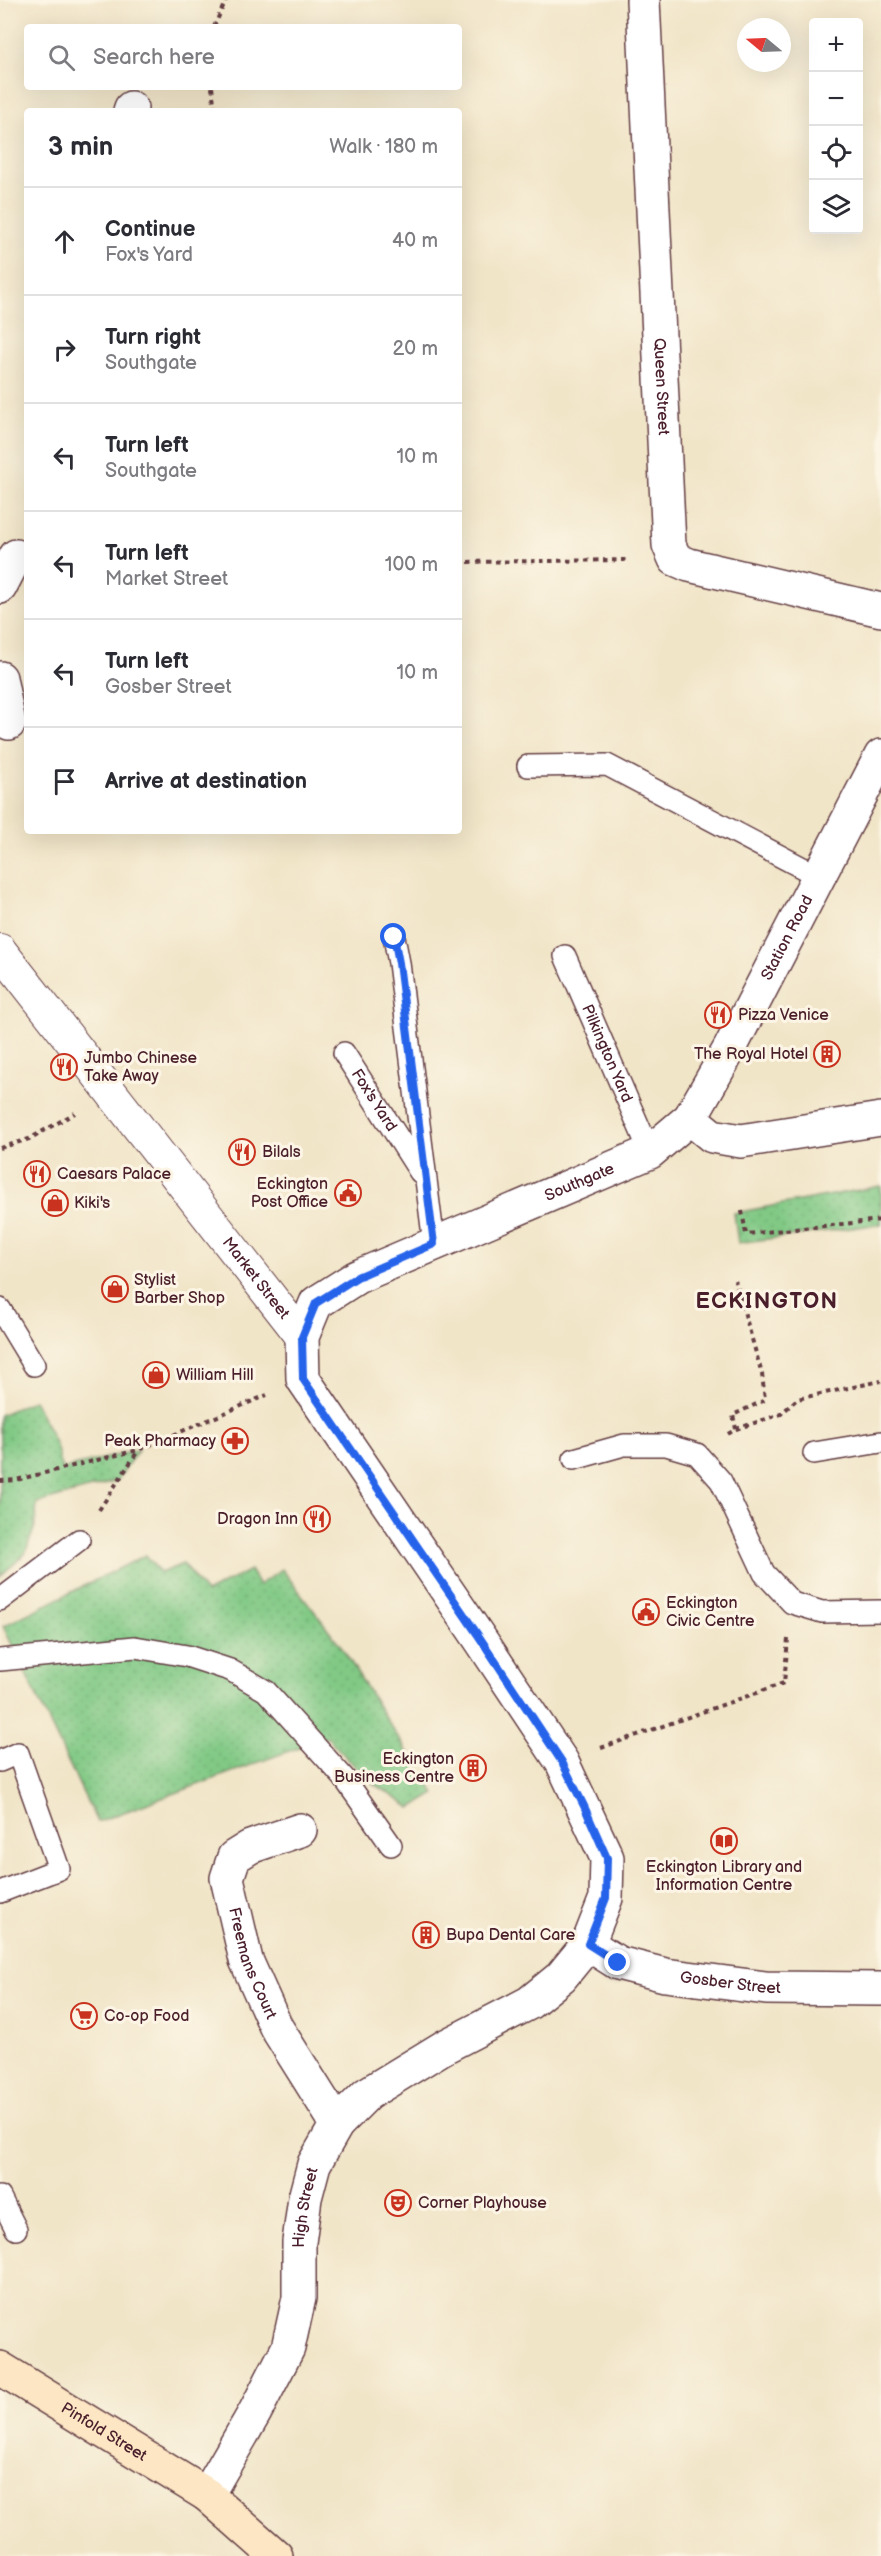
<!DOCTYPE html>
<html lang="en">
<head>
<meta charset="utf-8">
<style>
	:root { --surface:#fff; --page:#f2f2f3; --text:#2b2b33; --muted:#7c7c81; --line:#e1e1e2 }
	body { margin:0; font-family:"Balsamiq Sans",sans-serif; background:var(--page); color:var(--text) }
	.controls { position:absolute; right:18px; top:18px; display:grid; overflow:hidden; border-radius:6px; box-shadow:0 6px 24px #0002 }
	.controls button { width:54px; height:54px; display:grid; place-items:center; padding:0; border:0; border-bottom:2px solid var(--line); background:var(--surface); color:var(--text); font:30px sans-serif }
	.compass { position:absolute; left:737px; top:18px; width:54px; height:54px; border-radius:50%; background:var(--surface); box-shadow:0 6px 24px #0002; rotate:289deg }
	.stop { position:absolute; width:18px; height:18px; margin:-14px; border:4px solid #2563eb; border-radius:50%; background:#fff }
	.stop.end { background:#2563eb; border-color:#fff; box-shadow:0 2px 6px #0008 }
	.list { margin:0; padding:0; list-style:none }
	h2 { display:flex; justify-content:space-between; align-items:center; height:78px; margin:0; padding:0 24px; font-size:26px }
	h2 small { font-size:20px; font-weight:400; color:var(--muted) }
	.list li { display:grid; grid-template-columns:39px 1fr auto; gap:18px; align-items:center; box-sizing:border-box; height:108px; padding:0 24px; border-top:2px solid var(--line) }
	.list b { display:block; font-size:22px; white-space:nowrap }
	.list p { margin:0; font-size:20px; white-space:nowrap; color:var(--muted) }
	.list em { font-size:20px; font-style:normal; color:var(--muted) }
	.icon { flex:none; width:33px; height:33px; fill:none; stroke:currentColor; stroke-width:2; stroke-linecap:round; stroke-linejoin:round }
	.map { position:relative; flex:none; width:881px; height:2556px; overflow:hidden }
	.search { position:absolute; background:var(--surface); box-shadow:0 6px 24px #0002; left:24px; top:24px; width:438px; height:66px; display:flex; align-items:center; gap:15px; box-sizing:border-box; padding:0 21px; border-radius:6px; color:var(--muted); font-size:22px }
	.panel { position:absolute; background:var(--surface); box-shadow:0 6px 24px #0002; left:24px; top:108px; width:438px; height:726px; border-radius:6px }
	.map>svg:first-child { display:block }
</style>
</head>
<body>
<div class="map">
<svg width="881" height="2556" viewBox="0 0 881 2556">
	<defs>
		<pattern id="grass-dots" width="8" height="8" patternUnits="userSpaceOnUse" patternTransform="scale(1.5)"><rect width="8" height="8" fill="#81c985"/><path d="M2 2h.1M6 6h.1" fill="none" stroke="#71ac73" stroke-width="1.8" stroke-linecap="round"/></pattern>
	</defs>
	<rect width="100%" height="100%" fill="#fcf5e5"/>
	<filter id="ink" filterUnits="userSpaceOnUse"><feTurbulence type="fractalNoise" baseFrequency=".0167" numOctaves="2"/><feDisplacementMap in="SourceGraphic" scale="12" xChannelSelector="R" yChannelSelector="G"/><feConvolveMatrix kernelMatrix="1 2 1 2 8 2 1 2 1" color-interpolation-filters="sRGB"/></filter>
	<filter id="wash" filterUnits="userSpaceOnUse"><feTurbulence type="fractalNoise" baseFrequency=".008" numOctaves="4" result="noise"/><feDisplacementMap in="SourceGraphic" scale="24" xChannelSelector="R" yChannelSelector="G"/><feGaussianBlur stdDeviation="1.35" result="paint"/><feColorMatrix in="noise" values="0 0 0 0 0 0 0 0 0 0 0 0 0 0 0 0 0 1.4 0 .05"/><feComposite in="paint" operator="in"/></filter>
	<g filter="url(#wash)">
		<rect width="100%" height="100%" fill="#f1e5c8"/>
		<g fill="url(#grass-dots)" stroke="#667458" stroke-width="1.5">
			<polygon points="881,1186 881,1224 738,1243 734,1213"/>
			<polygon points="34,1400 56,1445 62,1469 138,1450 117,1481 37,1503 35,1526 25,1554 0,1576 0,1415"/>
			<polygon points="146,1555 160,1573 183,1564 206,1593 250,1570 259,1585 282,1569 341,1646 379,1708 435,1794 411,1808 367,1779 327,1737 97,1822 3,1626"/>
		</g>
	</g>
	<g filter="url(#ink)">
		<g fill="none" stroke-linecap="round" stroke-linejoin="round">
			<defs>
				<g id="service">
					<polyline points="528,766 607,765 820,877"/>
					<polyline points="394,937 399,963 434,1244"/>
					<path id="s1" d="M565 956 650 1152"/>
					<path id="s2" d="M344 1053 420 1172"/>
					<polyline points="0,1309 34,1365"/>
					<polyline points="814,1453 881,1442"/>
					<polyline points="574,1459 624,1445 666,1445 697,1454 721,1481 764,1573 792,1603 822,1612 881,1611"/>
					<polyline points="0,1600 79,1540"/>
					<polyline points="0,1660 135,1647 187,1656 230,1670 266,1691 344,1778 391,1845"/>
					<polyline points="0,1761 18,1753 59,1869 0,1892"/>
					<polyline points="0,2197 16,2229"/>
				</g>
				<g id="pedestrian">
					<path id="s3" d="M0 950 302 1337"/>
				</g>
				<g id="minor">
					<path id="s4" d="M643 0 669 545 675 559 689 565 881 610"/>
					<polyline points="130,111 131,108"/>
					<polyline points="0,587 16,556"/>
					<polyline points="0,678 9,723"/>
					<polyline points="690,1118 712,1136 741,1141 881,1119"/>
					<path id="s5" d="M300 1830 250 1847 234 1857 227 1878 246 1960 276 2027 337 2124"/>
					<path id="s6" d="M588 1944 618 1963 665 1975 766 1988 881 1989"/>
					<path id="s7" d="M207 2495 255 2412 288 2348 299 2298V2242L305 2198 314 2164 337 2124 367 2094 444 2047 529 2003 561 1977 588 1944 606 1898 607 1858 562 1762 480 1639 303 1379 302 1337 316 1303 357 1277 650 1152 690 1118 729 1050 881 756"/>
				</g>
				<g id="secondary">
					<path id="s8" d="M0 2368 207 2495 276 2556"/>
				</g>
			</defs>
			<use href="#service" stroke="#633d43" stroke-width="24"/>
			<use href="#pedestrian" stroke="#633d43" stroke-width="34"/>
			<use href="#minor" stroke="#633d43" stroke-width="36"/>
			<use href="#secondary" stroke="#633d43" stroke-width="36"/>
			<g stroke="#633d43" stroke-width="4" stroke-dasharray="4.5 4.5" stroke-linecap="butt">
				<polyline points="214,27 226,0"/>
				<polyline points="212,87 215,111"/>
				<polyline points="459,562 629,560"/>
				<polyline points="0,1148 29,1139 75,1113"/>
				<polyline points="742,1211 746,1234 881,1220"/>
				<polyline points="736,1429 781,1414 797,1399 881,1381"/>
				<polyline points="728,1434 736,1429 733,1415 765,1400 762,1374 735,1280"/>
				<polyline points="0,1481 16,1480 138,1450 267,1395"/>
				<polyline points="99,1510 138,1451"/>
				<polyline points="601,1748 784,1683 788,1639"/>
			</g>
			<use href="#service" stroke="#fff" stroke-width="21"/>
			<use href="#pedestrian" stroke="#fff" stroke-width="32"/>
			<use href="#minor" stroke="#fff" stroke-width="33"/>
			<use href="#secondary" stroke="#fce6c4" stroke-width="33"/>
		</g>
	</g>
	<g fill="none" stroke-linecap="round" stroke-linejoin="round" filter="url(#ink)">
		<polyline stroke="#2563eb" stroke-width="8" points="394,937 399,963 434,1244 357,1277 316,1303 302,1337 303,1379 480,1638 562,1762 584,1806 607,1858 606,1898 588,1944 618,1963"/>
	</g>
	<defs>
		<symbol id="restaurant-ring" viewBox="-11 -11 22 22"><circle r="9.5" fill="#fcf5e5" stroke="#c8321e" stroke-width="1.5"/><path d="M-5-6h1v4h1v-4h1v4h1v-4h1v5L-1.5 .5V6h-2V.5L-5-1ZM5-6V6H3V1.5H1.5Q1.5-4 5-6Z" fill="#c8321e"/></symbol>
		<symbol id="building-ring" viewBox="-11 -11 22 22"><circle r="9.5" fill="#fcf5e5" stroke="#c8321e" stroke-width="1.5"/><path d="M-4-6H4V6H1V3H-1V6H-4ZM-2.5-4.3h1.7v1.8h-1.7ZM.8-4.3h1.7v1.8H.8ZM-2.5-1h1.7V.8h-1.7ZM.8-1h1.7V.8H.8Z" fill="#c8321e"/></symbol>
		<symbol id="civic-ring" viewBox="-11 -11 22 22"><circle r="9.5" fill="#fcf5e5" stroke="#c8321e" stroke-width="1.5"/><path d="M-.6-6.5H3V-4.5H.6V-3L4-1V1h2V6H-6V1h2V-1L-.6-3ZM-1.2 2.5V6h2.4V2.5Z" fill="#c8321e"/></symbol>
		<symbol id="shop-ring" viewBox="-11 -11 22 22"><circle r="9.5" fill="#fcf5e5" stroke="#c8321e" stroke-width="1.5"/><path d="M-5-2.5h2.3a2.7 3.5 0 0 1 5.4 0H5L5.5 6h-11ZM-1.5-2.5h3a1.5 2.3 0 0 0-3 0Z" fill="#c8321e"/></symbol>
		<symbol id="pharmacy-ring" viewBox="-11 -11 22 22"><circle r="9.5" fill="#fcf5e5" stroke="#c8321e" stroke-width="1.5"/><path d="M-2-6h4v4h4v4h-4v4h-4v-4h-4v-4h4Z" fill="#c8321e"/></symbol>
		<symbol id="library-ring" viewBox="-11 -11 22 22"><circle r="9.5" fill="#fcf5e5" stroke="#c8321e" stroke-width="1.5"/><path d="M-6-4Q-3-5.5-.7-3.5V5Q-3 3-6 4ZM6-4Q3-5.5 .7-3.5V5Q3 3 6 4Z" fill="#c8321e"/></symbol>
		<symbol id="supermarket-ring" viewBox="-11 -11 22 22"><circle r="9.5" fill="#fcf5e5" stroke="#c8321e" stroke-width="1.5"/><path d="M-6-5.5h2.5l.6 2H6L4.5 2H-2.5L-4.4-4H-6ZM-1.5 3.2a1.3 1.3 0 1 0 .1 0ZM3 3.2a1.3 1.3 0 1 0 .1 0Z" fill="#c8321e"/></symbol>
		<symbol id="theatre-ring" viewBox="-11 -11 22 22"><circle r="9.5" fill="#fcf5e5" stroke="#c8321e" stroke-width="1.5"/><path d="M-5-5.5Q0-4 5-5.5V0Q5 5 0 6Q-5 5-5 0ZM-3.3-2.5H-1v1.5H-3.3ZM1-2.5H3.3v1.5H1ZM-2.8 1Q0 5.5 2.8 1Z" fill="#c8321e"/></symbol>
	</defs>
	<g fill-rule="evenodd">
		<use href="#restaurant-ring" x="703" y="1000" width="30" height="30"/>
		<use href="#building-ring" x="812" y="1039" width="30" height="30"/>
		<use href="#restaurant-ring" x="49" y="1052" width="30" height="30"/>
		<use href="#restaurant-ring" x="227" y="1137" width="30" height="30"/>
		<use href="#restaurant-ring" x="22" y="1159" width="30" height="30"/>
		<use href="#civic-ring" x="333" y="1178" width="30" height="30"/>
		<use href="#shop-ring" x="40" y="1188" width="30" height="30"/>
		<use href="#shop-ring" x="100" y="1274" width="30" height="30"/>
		<use href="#shop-ring" x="141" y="1360" width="30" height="30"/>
		<use href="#pharmacy-ring" x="220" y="1426" width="30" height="30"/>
		<use href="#restaurant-ring" x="302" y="1504" width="30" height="30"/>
		<use href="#civic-ring" x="631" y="1597" width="30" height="30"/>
		<use href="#building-ring" x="458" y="1753" width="30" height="30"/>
		<use href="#library-ring" x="709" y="1826" width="30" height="30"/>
		<use href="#building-ring" x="411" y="1920" width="30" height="30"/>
		<use href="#supermarket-ring" x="69" y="2001" width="30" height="30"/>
		<use href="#theatre-ring" x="383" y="2188" width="30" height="30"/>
	</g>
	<g text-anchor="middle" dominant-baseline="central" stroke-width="6" stroke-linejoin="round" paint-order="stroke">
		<g font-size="16" fill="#4a1f2b" stroke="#fcf5e5">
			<text stroke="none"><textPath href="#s4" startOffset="387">Queen Street</textPath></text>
			<text stroke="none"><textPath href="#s7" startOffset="2074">Station Road</textPath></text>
			<text stroke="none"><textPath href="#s1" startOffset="106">Pilkington Yard</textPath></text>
			<text stroke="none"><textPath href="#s2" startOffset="56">Fox's Yard</textPath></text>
			<text stroke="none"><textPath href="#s7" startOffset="1740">Southgate</textPath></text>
			<text stroke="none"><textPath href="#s3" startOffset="416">Market Street</textPath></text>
			<text stroke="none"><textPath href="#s5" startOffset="183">Freemans Court</textPath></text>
			<text stroke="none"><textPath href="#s6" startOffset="150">Gosber Street</textPath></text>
			<text stroke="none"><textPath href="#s7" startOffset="310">High Street</textPath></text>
			<text stroke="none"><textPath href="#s8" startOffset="122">Pinfold Street</textPath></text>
		</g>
		<g font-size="16" fill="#4a1f2b" stroke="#fcf5e5" text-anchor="start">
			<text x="738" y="1015">Pizza Venice</text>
			<text x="808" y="1054" text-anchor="end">The Royal Hotel</text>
			<text x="84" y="1058">Jumbo Chinese<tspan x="84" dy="18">Take Away</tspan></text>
			<text x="262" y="1152">Bilals</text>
			<text x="57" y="1174">Caesars Palace</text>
			<text x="328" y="1184" text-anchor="end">Eckington<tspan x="328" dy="18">Post Office</tspan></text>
			<text x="74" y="1203">Kiki's</text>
			<text x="134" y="1280">Stylist<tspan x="134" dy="18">Barber Shop</tspan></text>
			<text x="176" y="1375">William Hill</text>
			<text x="216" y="1441" text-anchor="end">Peak Pharmacy</text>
			<text x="298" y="1519" text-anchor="end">Dragon Inn</text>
			<text x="666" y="1603">Eckington<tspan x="666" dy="18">Civic Centre</tspan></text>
			<text x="454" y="1759" text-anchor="end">Eckington<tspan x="454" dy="18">Business Centre</tspan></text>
			<text x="724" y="1867" text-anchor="middle">Eckington Library and<tspan x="724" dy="18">Information Centre</tspan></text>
			<text x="446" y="1935">Bupa Dental Care</text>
			<text x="104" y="2016">Co-op Food</text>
			<text x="418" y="2203">Corner Playhouse</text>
		</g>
		<g font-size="22" font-weight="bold" letter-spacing="1.5" fill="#4a1f2b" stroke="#fcf5e5">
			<text x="767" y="1301">ECKINGTON</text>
		</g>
	</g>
</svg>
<div class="controls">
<button>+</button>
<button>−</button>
<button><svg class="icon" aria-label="locate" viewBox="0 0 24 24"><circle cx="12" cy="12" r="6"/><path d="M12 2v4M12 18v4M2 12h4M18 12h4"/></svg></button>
<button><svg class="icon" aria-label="layers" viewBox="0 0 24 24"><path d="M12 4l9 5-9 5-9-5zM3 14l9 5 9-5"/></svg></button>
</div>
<svg class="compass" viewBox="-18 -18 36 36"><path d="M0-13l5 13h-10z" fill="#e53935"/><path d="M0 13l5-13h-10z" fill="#7c7c81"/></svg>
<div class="stop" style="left:394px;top:937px"></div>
<div class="stop end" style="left:618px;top:1963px"></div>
<div class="search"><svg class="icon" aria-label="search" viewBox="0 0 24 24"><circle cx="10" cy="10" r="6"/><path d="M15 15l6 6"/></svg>Search here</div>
<section class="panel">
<h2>3 min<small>Walk · 180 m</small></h2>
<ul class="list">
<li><svg class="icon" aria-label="ahead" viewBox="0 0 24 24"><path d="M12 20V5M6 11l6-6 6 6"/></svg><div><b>Continue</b><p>Fox's Yard</p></div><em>40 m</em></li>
<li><svg class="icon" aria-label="right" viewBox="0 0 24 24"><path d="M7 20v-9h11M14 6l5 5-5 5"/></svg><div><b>Turn right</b><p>Southgate</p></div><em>20 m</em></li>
<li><svg class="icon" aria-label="left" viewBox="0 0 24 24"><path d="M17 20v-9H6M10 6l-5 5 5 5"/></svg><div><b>Turn left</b><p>Southgate</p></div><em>10 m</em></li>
<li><svg class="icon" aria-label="left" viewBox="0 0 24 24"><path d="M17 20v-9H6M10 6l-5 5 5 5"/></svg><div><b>Turn left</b><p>Market Street</p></div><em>100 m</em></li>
<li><svg class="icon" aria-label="left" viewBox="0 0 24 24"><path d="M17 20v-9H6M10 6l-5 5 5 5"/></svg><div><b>Turn left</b><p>Gosber Street</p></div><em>10 m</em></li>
<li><svg class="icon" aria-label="arrive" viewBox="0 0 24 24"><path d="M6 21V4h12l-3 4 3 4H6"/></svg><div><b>Arrive at destination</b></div></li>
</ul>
</section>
</div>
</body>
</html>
